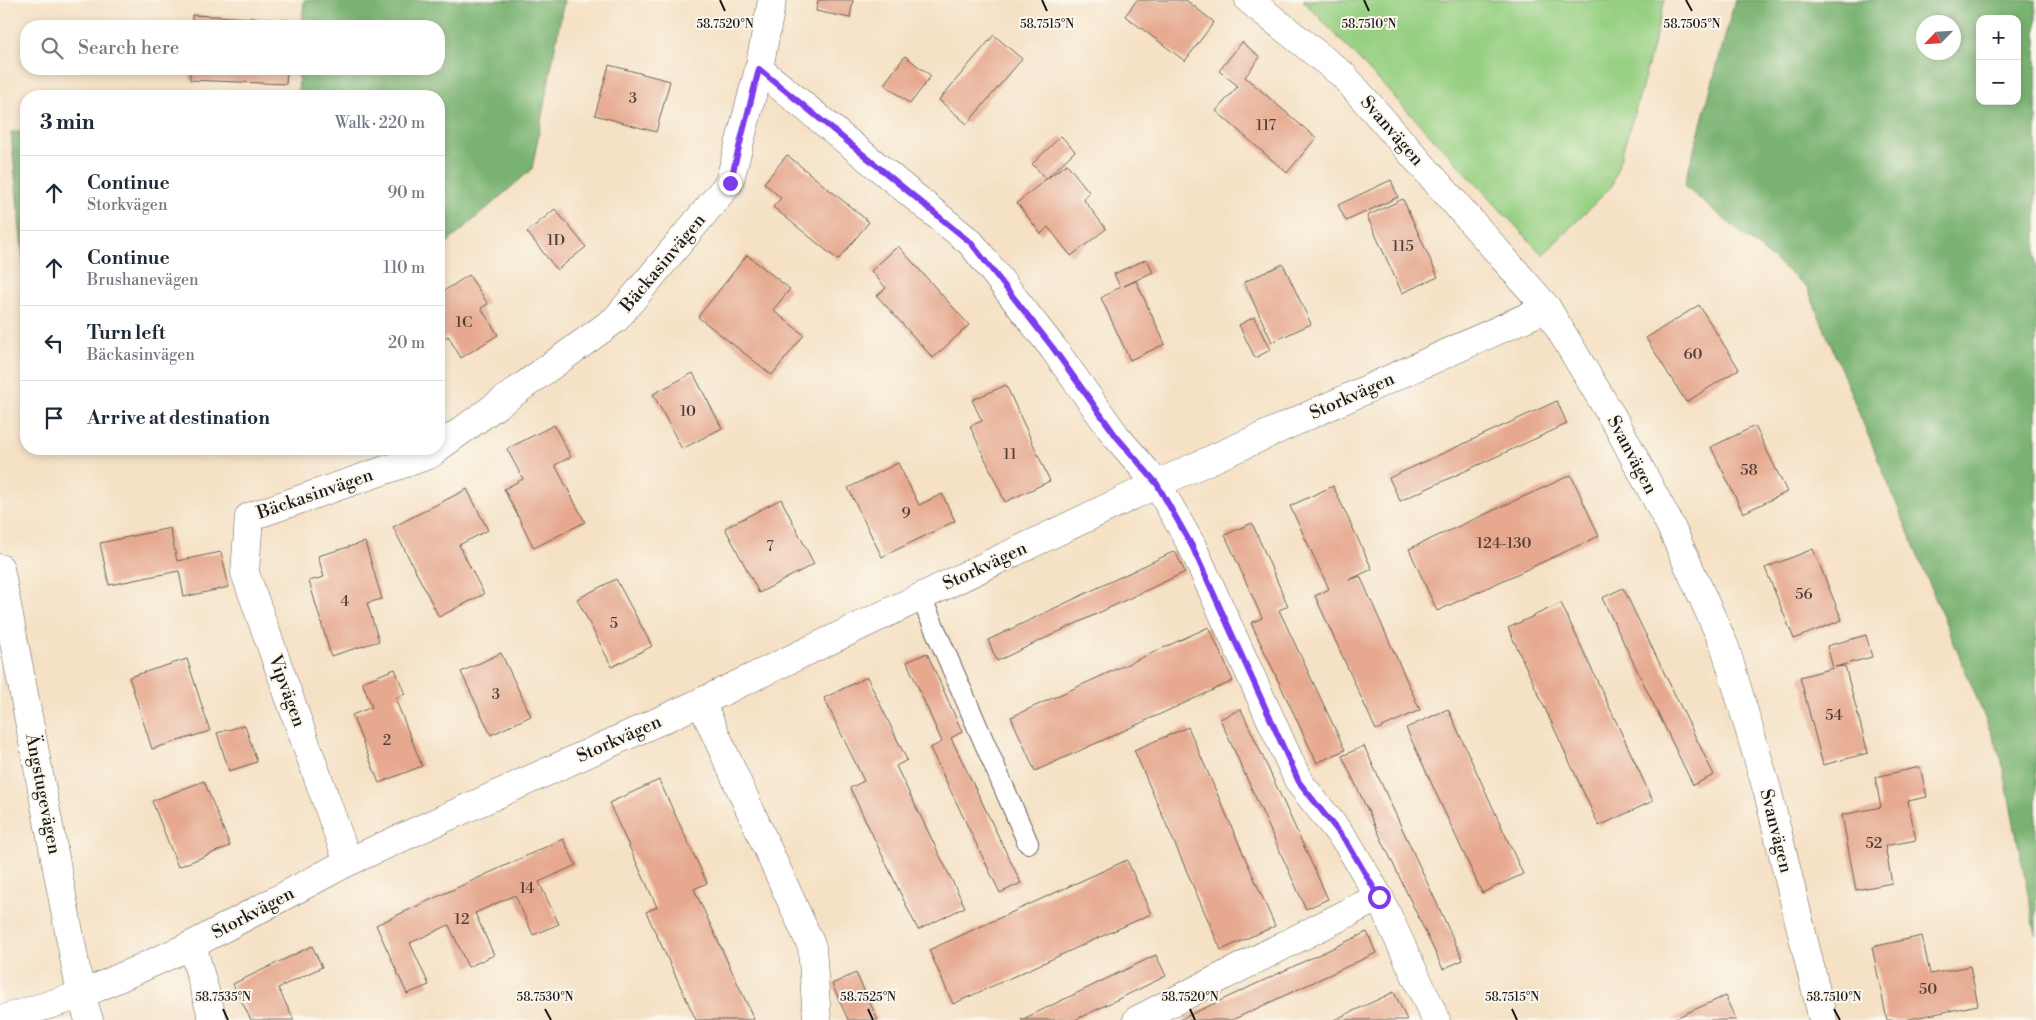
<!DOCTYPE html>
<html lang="en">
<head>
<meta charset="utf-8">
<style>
	:root { --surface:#fff; --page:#f2f2f3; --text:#1f2937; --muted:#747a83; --line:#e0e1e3 }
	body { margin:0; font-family:"Libre Bodoni",serif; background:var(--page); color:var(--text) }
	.controls { position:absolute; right:15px; top:15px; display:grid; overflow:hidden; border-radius:10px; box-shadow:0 2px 8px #0003 }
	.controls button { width:45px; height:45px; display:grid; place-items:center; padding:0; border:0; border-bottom:1px solid var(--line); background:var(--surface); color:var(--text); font:25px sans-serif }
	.compass { position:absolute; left:1916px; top:15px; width:45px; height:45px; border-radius:50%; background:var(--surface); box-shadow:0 2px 8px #0003; rotate:245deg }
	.stop { position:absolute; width:15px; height:15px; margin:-11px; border:4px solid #7c3aed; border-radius:50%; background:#fff }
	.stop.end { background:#7c3aed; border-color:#fff; box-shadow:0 1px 5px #0008 }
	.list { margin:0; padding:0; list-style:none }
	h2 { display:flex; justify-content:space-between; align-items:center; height:65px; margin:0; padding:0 20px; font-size:21px }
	h2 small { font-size:16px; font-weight:400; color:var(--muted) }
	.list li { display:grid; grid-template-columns:32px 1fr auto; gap:15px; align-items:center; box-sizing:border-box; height:75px; padding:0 20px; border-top:1px solid var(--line) }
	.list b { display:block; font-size:19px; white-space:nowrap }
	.list p { margin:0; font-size:16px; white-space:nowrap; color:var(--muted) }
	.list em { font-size:16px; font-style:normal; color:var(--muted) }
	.icon { flex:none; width:28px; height:28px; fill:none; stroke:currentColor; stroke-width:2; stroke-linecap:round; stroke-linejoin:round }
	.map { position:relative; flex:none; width:2036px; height:1020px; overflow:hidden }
	.search { position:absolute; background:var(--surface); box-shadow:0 2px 8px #0003; left:20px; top:20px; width:425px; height:55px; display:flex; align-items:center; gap:12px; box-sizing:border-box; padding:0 18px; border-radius:20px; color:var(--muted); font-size:19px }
	.panel { position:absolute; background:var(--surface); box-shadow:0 2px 8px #0003; left:20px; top:90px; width:425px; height:365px; border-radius:20px }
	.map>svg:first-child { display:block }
</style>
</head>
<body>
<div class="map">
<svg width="2036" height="1020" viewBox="0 0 2036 1020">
	<rect width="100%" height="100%" fill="#fbf7ec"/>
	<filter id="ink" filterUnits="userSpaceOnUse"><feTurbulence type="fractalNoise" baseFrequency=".02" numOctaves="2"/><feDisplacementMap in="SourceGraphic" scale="10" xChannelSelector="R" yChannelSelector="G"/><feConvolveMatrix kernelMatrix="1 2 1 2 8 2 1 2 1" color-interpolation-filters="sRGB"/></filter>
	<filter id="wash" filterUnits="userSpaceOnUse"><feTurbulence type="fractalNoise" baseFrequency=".0096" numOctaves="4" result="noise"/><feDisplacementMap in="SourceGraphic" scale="20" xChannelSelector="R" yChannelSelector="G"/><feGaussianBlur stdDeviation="1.12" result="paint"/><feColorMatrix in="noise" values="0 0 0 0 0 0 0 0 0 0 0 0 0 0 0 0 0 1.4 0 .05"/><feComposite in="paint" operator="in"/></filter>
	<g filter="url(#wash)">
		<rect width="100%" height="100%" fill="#f5e1c5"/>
		<polygon fill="#97d083" stroke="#5a7650" points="1303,0 1665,0 1642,87 1612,186 1543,255"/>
		<g fill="#79b271" stroke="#4a6746" fill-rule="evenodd">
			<polygon points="304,0 564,0 532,169 439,250 439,96 298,96 299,69 439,69 439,26 302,26"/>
			<path d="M1735 0H2036V935L2001 757 1807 287 1684 186ZM1980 19H2017V101H1980ZM1954 22V52H1924V22Z"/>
			<polygon points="11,132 26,132 26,294"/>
		</g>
		<g id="blocks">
			<g fill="#e6a88e">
				<polygon points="818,0 853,0 850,18 816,11"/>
				<polygon points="1137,0 1186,0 1214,22 1185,61 1125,16"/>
				<polygon points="192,15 289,20 289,26 192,26"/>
				<polygon points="994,35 1022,59 967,124 939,100"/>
				<polygon points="1242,42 1260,57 1245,77 1316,138 1287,173 1216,111 1238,86 1219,71"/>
				<polygon points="905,56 931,76 910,104 884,84"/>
				<polygon points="609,65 670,81 656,132 595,115"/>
				<polygon points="190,69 287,69 286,84 190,80"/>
				<polygon points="1061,136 1075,151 1046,179 1067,164 1089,192 1084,200 1106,229 1071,256 1048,227 1041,234 1017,203 1046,179 1032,164"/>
				<polygon points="787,155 869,222 838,260 773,207 781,198 764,183"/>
				<polygon points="1391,180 1398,197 1346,221 1338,205"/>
				<polygon points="1403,199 1438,277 1402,293 1367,216"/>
				<polygon points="555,209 586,247 557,270 527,232"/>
				<polygon points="898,246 969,325 933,358 877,296 886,288 871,271"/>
				<polygon points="747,255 790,289 773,310 804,335 772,375 698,317"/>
				<polygon points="1147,259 1153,272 1124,286 1136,281 1165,344 1130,360 1101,298 1120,287 1114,274"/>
				<polygon points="1283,264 1311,324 1272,342 1244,282"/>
				<polygon points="469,275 488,304 481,308 498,335 461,358 448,336 439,341 439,294"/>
				<polygon points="1699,305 1739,369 1686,402 1646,338"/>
				<polygon points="1254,317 1270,350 1255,358 1239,325"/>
				<polygon points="693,373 722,428 682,449 653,394"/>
				<polygon points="1006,385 1050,481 1005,502 970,426 982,421 972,400"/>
				<polygon points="1557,401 1567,424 1400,501 1389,478"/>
				<polygon points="554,425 571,457 555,465 585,522 534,548 504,489 523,479 507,449"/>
				<polygon points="1755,426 1787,492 1743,513 1711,447"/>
				<polygon points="898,463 919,505 942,494 955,521 882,557 848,488"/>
				<polygon points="1571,475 1599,536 1437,611 1409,549"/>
				<polygon points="1333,486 1372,569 1349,580 1360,576 1420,710 1376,730 1315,596 1329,589 1290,506"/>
				<polygon points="467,489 488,530 459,545 484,594 439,617 393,527"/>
				<polygon points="781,499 814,564 759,593 725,528"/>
				<polygon points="1252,523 1288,606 1279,610 1345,750 1317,763 1251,623 1262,618 1225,535"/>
				<polygon points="170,528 177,561 221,552 229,587 184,597 179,571 109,585 100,543"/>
				<polygon points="365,542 382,599 367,603 379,641 331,656 309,581 324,577 318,556"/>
				<polygon points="1813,549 1842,620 1794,639 1765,568"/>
				<polygon points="1175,551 1185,572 997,661 988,640"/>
				<polygon points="616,579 652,646 612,667 577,599"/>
				<polygon points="1623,588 1714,775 1693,785 1602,598"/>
				<polygon points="1561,603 1653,801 1599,826 1508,628"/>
				<polygon points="1209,627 1233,681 1035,771 1011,717"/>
				<polygon points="1866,635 1872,657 1835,667 1845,666 1868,753 1823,765 1800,677 1833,668 1827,646"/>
				<polygon points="501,653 531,716 491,735 461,672"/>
				<polygon points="927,653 962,732 951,738 1021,883 1000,893 930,748 942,742 907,662"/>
				<polygon points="187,659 210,731 152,749 129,677"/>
				<polygon points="395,669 405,694 395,698 422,766 379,783 352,715 372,707 362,682"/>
				<polygon points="867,677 907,760 896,766 965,907 918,930 850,788 864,781 824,698"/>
				<polygon points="1241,709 1328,899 1306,909 1220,719"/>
				<polygon points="1448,709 1523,874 1482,893 1406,728"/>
				<polygon points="245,725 257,762 229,771 217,733"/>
				<polygon points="1188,727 1275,926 1221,950 1134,750"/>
				<polygon points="1364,746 1463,960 1443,969 1342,756"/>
				<polygon points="1920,767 1927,797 1908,801 1916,840 1885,846 1892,883 1856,890 1842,815 1881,807 1875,777"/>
				<polygon points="659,780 707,883 694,889 754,1019 750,1020 696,1020 646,912 657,907 609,803"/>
				<polygon points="204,781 230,846 178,867 152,801"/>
				<polygon points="563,839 576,865 539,882 559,924 533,935 515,895 475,913 494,955 468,967 449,925 410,943 429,985 407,994 376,925"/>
				<polygon points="1127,860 1151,914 953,1004 929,950"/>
				<polygon points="1367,932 1376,953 1232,1020 1179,1020"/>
				<polygon points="1922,936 1930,974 1970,966 1978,1005 1905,1020 1887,1020 1872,947"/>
				<polygon points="312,946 322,967 278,988 294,1020 251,1020 233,984"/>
				<polygon points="1156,955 1166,976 1075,1020 1021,1020"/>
				<polygon points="856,973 878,1020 848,1020 832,984"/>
				<polygon points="1394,992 1407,1020 1334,1020"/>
				<polygon points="1725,996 1736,1020 1671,1020"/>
			</g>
		</g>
	</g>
	<g filter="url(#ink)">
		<use href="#blocks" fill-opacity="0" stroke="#686157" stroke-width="1"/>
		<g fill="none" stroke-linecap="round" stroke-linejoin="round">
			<defs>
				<polyline id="service" points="921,597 1028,843"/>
				<g id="minor">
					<polyline points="1249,0 1343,75 1547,308 1617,425 1670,525 1725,647 1768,793 1823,1020"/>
					<polyline points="759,69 971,243 1053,348 1116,436 1157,484 1192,546 1299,782 1348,844 1379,897 1436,1020"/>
					<polyline points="439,447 616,319 729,183 759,69 772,0"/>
					<polyline points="701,702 812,947 817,1020"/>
					<polyline points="348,862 245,573 249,517 429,455 437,449"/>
					<polyline points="192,945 213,1020"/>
					<polyline points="81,995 192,945 348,862 701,702 1157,484 1547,308"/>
					<polyline points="1137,1020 1379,897"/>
				</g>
				<g id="tertiary">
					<polyline points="0,568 81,995 89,1020"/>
					<polyline points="0,1020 81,995"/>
				</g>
			</defs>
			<use href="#service" stroke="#686157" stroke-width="22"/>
			<use href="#minor" stroke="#686157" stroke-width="29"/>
			<use href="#tertiary" stroke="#686157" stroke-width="29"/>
			<use href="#service" stroke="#fff" stroke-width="20"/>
			<use href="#minor" stroke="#fff" stroke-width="28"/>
			<use href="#tertiary" stroke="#fff" stroke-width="28"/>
		</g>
	</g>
	<g fill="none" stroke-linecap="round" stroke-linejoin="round" filter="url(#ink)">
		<polyline stroke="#7c3aed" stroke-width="6" points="730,183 759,69 971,243 1053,348 1116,436 1157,484 1192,546 1299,782 1348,844 1379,897"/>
	</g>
	<path fill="none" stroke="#1c1c1c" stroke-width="2" d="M720 0 725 11M1042 0 1047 11M1364 0 1369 11M1686 0 1692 11M223 1009 228 1020M545 1009 551 1020M868 1009 873 1020M1190 1009 1195 1020M1512 1009 1517 1020M1834 1009 1840 1020"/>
	<g text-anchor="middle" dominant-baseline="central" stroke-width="4" stroke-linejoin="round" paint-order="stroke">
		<g font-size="15" fill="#4e3f38">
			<text x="633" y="98">3</text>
			<text x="1266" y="125">117</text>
			<text x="556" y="240">1D</text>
			<text x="1403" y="246">115</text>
			<text x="464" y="322">1C</text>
			<text x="1693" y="354">60</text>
			<text x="688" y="411">10</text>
			<text x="1010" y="454">11</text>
			<text x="1749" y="470">58</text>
			<text x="906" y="513">9</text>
			<text x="1504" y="543">124-130</text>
			<text x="770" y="546">7</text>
			<text x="1804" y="594">56</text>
			<text x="345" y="601">4</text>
			<text x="614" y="623">5</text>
			<text x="496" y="694">3</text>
			<text x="1834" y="715">54</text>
			<text x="387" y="740">2</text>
			<text x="1874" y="843">52</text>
			<text x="527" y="888">14</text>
			<text x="462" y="919">12</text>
			<text x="1928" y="989">50</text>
		</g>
		<g font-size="18" fill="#1c1c1c" stroke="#fbf7ec">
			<text transform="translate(1392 131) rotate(49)">Svanvägen</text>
			<text transform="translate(663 263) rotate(-50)">Bäckasinvägen</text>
			<text transform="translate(1352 396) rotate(-24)">Storkvägen</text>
			<text transform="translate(1632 455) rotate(62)">Svanvägen</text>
			<text transform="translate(315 494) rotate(-19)">Bäckasinvägen</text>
			<text transform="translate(985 566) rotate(-25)">Storkvägen</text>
			<text transform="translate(287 691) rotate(70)">Vipvägen</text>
			<text transform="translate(619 739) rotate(-24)">Storkvägen</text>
			<text transform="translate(43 794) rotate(79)">Ängstugevägen</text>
			<text transform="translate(1776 831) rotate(76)">Svanvägen</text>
			<text transform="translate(253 913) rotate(-28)">Storkvägen</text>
		</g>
	</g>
	<g font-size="12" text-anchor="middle" fill="#1c1c1c" stroke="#fbf7ec" stroke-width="4" stroke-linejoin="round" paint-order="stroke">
		<text x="725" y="28">58.7520°N</text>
		<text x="1047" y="28">58.7515°N</text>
		<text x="1369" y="28">58.7510°N</text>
		<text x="1692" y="28">58.7505°N</text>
		<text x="223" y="1001">58.7535°N</text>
		<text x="545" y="1001">58.7530°N</text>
		<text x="868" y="1001">58.7525°N</text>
		<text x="1190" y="1001">58.7520°N</text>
		<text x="1512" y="1001">58.7515°N</text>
		<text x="1834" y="1001">58.7510°N</text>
	</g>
</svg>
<div class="controls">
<button>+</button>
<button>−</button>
</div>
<svg class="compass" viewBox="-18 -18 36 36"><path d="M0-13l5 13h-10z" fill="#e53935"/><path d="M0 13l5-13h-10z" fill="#747a83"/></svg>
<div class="stop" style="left:1379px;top:897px"></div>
<div class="stop end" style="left:730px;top:183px"></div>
<div class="search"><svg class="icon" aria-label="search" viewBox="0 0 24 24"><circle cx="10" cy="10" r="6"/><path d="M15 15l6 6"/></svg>Search here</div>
<section class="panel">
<h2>3 min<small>Walk · 220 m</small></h2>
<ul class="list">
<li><svg class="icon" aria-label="ahead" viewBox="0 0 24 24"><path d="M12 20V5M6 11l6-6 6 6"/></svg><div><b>Continue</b><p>Storkvägen</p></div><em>90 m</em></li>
<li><svg class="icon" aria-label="ahead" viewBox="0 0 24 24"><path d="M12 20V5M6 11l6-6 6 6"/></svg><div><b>Continue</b><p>Brushanevägen</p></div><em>110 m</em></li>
<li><svg class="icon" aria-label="left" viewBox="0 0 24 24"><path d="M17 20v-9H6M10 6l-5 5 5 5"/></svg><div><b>Turn left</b><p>Bäckasinvägen</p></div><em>20 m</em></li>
<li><svg class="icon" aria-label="arrive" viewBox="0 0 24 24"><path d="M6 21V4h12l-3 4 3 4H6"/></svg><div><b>Arrive at destination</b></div></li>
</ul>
</section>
</div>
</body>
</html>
